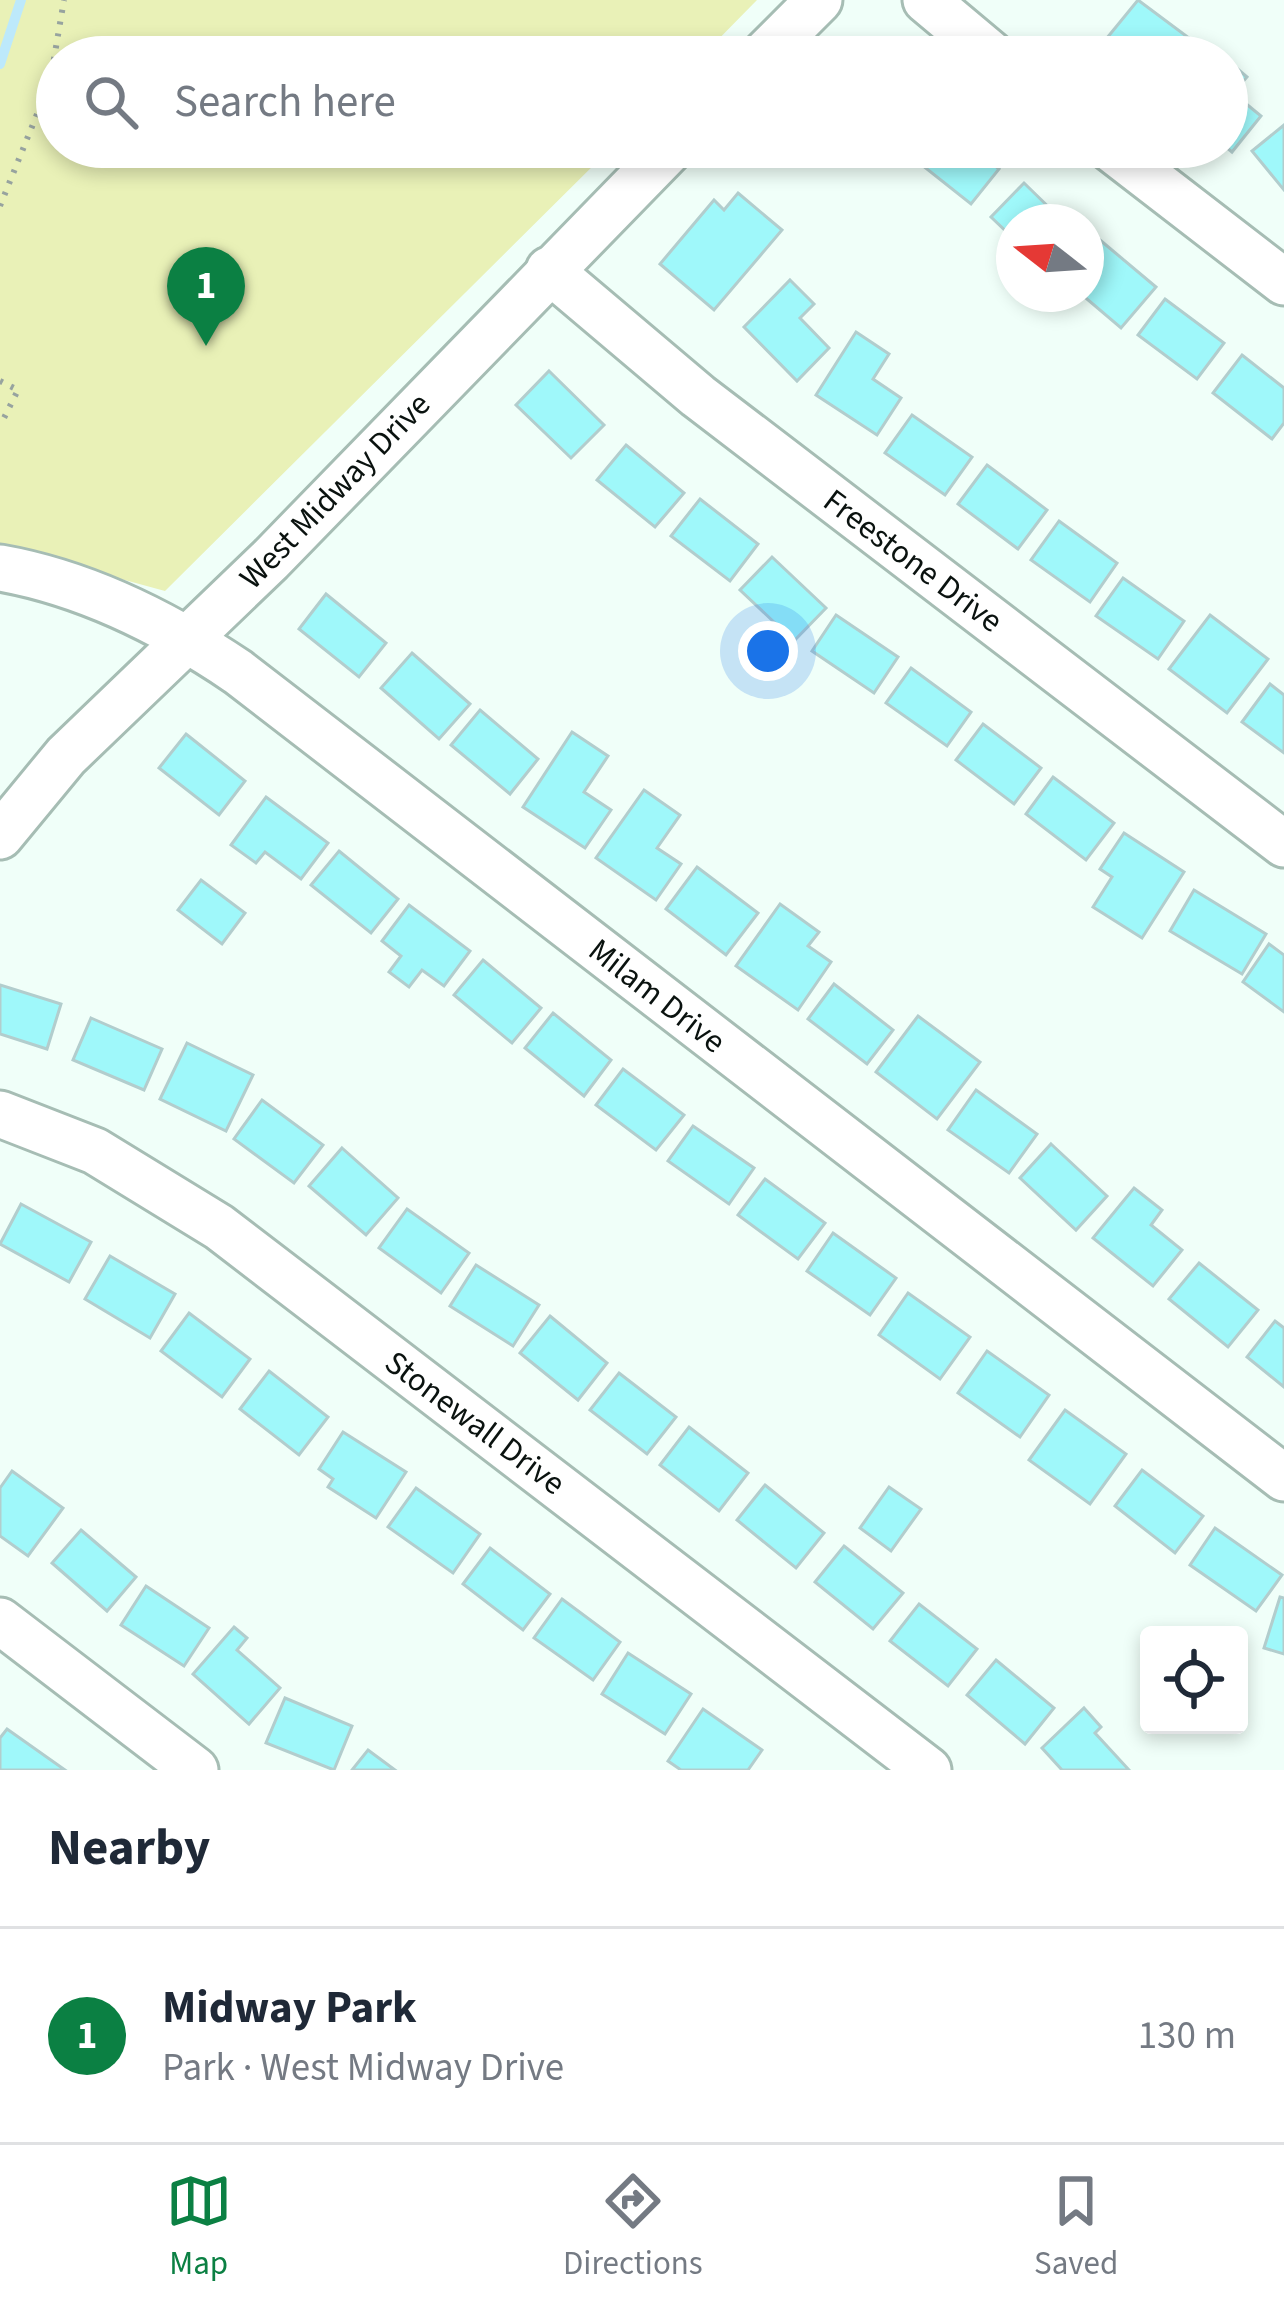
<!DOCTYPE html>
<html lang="en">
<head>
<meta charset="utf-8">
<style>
	:root { --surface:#fff; --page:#f6f6f7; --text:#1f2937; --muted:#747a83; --line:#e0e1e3; --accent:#0b8043 }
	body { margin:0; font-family:"Source Sans 3",sans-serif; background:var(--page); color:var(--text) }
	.controls { position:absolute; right:36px; bottom:36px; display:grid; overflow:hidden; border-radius:12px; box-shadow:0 6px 18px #0003 }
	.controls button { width:108px; height:108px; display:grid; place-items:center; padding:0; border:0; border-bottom:3px solid var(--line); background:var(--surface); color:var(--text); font:60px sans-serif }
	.compass { position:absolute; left:996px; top:204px; width:108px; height:108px; border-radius:50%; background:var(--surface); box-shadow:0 6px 18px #0003; rotate:287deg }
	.you { position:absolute; left:768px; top:651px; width:42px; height:42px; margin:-30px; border:9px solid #fff; border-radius:50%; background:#1a73e8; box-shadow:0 0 0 18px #1a73e833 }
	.badge { display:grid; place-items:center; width:78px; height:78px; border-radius:50%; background:var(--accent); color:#fff; font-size:39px; font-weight:700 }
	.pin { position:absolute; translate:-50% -99px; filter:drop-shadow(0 3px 6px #0008) }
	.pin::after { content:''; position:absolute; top:63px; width:42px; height:36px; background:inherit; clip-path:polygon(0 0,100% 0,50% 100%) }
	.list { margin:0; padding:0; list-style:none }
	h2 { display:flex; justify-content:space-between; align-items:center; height:156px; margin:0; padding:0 48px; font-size:51px }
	h2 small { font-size:39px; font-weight:400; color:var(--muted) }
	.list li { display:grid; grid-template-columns:78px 1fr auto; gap:36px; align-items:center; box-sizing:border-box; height:216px; padding:0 48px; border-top:3px solid var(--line) }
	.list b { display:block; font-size:45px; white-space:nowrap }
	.list p { margin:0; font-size:39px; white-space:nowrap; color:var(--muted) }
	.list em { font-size:39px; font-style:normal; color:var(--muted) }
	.icon { flex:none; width:66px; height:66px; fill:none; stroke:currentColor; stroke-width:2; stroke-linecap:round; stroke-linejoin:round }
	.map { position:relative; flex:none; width:1284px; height:1770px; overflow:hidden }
	.search { position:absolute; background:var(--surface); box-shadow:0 6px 18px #0003; left:36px; right:36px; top:36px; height:132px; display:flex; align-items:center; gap:30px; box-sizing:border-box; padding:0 42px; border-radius:66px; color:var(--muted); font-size:45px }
	.sheet { height:372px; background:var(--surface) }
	nav { display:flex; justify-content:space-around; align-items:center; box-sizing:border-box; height:168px; border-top:3px solid var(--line); background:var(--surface); font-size:33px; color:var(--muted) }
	nav a { display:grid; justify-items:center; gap:6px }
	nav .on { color:var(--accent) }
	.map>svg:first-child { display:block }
</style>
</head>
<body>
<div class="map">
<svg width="1284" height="1770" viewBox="0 0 1284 1770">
	<rect width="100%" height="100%" fill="#f0fff9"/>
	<polygon fill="#e9f1b7" points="0,0 757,0 701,57 57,57 57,147 612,147 165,591 0,546"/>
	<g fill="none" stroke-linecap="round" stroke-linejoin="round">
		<polyline stroke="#bde9fb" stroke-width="10" points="0,64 21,0"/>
	</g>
	<g fill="#9ff8fa" stroke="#b2cdcd" stroke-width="3">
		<polygon points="1138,0 1201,47 1193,57 1118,57 1102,44"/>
		<polygon points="1227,60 1247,77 1233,93 1261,116 1232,152 1226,147"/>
		<polygon points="1284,125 1284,190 1252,151"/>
		<polygon points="921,147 972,147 999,169 971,204 913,158"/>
		<polygon points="1024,183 1064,222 1014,222 1014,239 991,217"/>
		<polygon points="738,193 782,230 714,310 660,264 714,200 724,210"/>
		<polygon points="1100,240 1156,287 1121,328 1081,294 1086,294 1086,257"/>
		<polygon points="790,280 814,304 800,318 829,348 797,381 744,327"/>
		<polygon points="1165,299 1224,343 1197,379 1138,335"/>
		<polygon points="856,332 889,354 873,379 901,398 877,435 816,395"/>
		<polygon points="1242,355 1284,388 1284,423 1272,439 1213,393"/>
		<polygon points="549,371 604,425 571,458 516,405"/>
		<polygon points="912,415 972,457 945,495 885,453"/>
		<polygon points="626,445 684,493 655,527 597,480"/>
		<polygon points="987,465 1047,510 1018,549 958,504"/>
		<polygon points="700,499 758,544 730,581 671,536"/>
		<polygon points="1059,521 1117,563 1090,602 1031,560"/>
		<polygon points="772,557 826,608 794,641 740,590"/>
		<polygon points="1123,578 1184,621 1158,659 1096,616"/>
		<polygon points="326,594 386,643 359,677 299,629"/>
		<polygon points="836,615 898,657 874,693 812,651"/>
		<polygon points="1210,615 1268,659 1227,713 1169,669"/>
		<polygon points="412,653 470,704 439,739 381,688"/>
		<polygon points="911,668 971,712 947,746 886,703"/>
		<polygon points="1270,684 1284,695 1284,753 1242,722"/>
		<polygon points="480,710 538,759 510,794 451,745"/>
		<polygon points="983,724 1041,768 1014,804 956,760"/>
		<polygon points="572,732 608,756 584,792 611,810 585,848 523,807"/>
		<polygon points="186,734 245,781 219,815 159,768"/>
		<polygon points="1053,777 1114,823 1086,860 1026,814"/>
		<polygon points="644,790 680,815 657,848 681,864 656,900 596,858"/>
		<polygon points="266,797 328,843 301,879 265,852 256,863 231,845"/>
		<polygon points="1124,833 1184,872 1142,938 1093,907 1112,877 1100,869"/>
		<polygon points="339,851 398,899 371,933 311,885"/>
		<polygon points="697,867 758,913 726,955 666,909"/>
		<polygon points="201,880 245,913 222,944 178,910"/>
		<polygon points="1194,890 1266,934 1242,974 1170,931"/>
		<polygon points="780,904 819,932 808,946 831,962 798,1010 736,966"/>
		<polygon points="409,905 470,951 444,986 422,970 409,987 389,972 401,956 382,941"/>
		<polygon points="1269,944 1284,955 1284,1012 1243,982"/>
		<polygon points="483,960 541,1008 512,1043 454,995"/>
		<polygon points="834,984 893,1030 867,1064 808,1019"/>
		<polygon points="0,985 61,1004 47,1049 0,1034"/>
		<polygon points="553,1013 611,1060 584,1096 525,1048"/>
		<polygon points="918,1016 980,1062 937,1119 876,1072"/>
		<polygon points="91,1018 162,1049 144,1090 73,1060"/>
		<polygon points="187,1043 253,1075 226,1131 160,1099"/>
		<polygon points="623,1069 684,1115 656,1150 596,1105"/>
		<polygon points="976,1090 1037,1134 1009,1173 948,1130"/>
		<polygon points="262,1100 323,1145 294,1183 234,1139"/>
		<polygon points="693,1126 754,1168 729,1204 668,1161"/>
		<polygon points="1051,1144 1107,1196 1076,1230 1020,1178"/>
		<polygon points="342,1148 398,1198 366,1235 309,1186"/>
		<polygon points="765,1179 825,1223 798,1259 738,1215"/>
		<polygon points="1134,1188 1162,1210 1151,1225 1182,1250 1153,1286 1093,1238"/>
		<polygon points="21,1204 91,1242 69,1282 0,1244"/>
		<polygon points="407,1209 469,1253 441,1293 379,1248"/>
		<polygon points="833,1233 896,1278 870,1315 807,1271"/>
		<polygon points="110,1256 175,1294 150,1338 85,1299"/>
		<polygon points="1199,1263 1258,1310 1228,1347 1169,1299"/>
		<polygon points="476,1265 539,1305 513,1346 450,1306"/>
		<polygon points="908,1293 970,1337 940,1379 879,1335"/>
		<polygon points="189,1313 250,1359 222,1397 161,1351"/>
		<polygon points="550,1316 607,1363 578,1400 520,1353"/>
		<polygon points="1275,1321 1284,1328 1284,1387 1247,1357"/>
		<polygon points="987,1351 1049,1395 1020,1437 958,1393"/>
		<polygon points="269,1371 328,1417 299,1455 240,1409"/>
		<polygon points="619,1373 676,1417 647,1454 590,1410"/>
		<polygon points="1065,1410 1126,1454 1090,1504 1029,1460"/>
		<polygon points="689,1427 748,1473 719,1511 660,1465"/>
		<polygon points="343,1432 406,1472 376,1518 328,1487 333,1479 319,1469"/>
		<polygon points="1142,1470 1203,1516 1175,1553 1115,1506"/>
		<polygon points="12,1471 63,1508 28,1556 0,1536 0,1488"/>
		<polygon points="765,1485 824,1533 796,1568 737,1520"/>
		<polygon points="889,1487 921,1509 891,1551 860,1528"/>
		<polygon points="416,1488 480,1534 453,1573 388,1527"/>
		<polygon points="1215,1528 1282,1575 1256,1611 1190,1565"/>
		<polygon points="81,1530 136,1577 107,1611 52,1563"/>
		<polygon points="844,1546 903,1593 873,1629 815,1582"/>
		<polygon points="490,1548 550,1594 523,1630 463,1584"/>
		<polygon points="146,1586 209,1628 184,1666 121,1625"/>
		<polygon points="1280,1597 1284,1598 1284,1654 1264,1648"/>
		<polygon points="562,1599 620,1642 593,1680 534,1638"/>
		<polygon points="919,1604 977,1649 948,1686 890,1641"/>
		<polygon points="234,1627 247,1638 237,1650 280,1688 249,1724 193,1674"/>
		<polygon points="628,1653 691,1694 665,1734 602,1694"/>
		<polygon points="996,1660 1054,1708 1025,1744 967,1695"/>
		<polygon points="285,1698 352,1726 334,1770 266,1743"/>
		<polygon points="1084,1708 1101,1727 1095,1733 1129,1770 1062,1770 1042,1748"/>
		<polygon points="703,1709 762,1750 748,1770 681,1770 668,1761"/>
		<polygon points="7,1729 65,1770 0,1770 0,1738"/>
		<polygon points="368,1750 395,1770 352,1770"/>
	</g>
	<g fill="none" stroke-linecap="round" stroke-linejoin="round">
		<defs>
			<g id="minor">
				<polyline points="926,0 994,57"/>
				<polyline points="762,57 819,0"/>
				<polyline points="1109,147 1284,282"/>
				<polyline points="549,270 698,396 1284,844"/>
				<path d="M0 568C85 583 167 624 238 672L1284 1478"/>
				<polyline points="0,836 66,756 270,560 672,147"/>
				<polyline points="0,1114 95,1151 219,1227 928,1770"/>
				<polyline points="0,1621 195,1770"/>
			</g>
		</defs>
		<use href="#minor" stroke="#a6bdb4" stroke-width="51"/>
		<g stroke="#97a39f" stroke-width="6" stroke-dasharray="3 9" stroke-linecap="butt">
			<polyline points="0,206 50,82 64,0"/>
			<polyline points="0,381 18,390 1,424"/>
		</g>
		<use href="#minor" stroke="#fff" stroke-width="45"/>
	</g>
	<g text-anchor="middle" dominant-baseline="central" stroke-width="9" stroke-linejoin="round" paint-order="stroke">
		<g font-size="33" fill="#0a120f" stroke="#fff">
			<text transform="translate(335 491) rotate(-46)">West Midway Drive</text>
			<text transform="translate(913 561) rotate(37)">Freestone Drive</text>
			<text transform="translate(657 996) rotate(38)">Milam Drive</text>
			<text transform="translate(475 1423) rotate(37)">Stonewall Drive</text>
		</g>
	</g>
</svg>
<div class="controls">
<button><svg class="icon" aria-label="locate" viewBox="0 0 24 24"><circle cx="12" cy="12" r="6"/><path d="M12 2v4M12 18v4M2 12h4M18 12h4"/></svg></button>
</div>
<svg class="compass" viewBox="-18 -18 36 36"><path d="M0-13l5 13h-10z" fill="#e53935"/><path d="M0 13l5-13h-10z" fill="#747a83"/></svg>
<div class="you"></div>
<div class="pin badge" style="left:206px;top:346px">1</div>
<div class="search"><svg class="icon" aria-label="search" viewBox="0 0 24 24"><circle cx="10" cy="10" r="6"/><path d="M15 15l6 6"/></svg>Search here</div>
</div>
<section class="sheet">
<h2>Nearby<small></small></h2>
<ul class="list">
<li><span class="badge">1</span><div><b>Midway Park</b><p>Park · West Midway Drive</p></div><em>130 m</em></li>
</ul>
</section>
<nav>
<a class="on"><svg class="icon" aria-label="map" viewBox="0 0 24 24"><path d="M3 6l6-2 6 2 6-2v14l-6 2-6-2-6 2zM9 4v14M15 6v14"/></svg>Map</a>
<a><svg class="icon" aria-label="directions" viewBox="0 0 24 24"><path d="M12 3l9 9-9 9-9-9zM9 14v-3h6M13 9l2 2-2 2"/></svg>Directions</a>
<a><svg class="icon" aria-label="saved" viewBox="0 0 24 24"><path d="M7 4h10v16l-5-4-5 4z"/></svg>Saved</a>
</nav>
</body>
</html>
